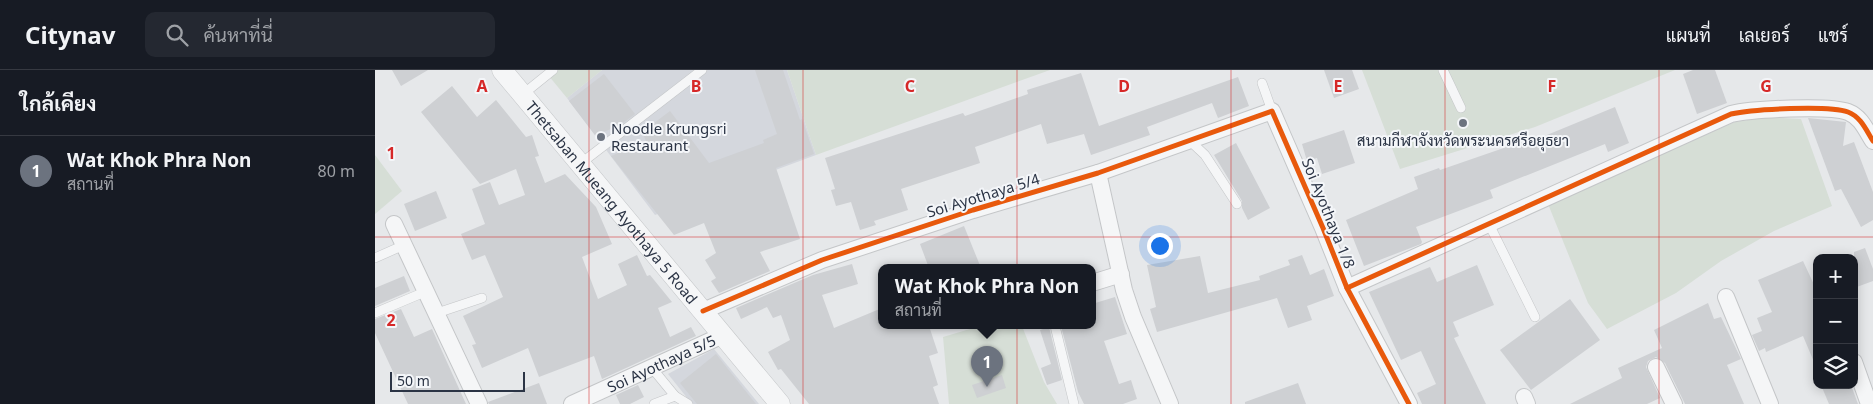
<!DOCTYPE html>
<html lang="th">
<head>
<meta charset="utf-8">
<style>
	:root { --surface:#171b24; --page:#242831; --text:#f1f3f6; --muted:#9ea1a6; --line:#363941; --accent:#6c737f }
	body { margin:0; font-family:"Noto Sans",Sarabun,sans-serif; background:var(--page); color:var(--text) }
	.controls { position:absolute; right:15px; bottom:15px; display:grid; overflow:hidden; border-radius:10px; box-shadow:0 2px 12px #0003 }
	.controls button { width:45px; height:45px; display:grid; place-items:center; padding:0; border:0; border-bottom:1px solid var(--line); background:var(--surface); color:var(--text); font:25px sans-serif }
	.scale { position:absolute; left:15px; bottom:12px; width:135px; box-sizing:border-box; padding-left:5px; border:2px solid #2b3445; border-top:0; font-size:14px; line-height:18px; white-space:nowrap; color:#2b3445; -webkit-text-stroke:4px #f4f6f9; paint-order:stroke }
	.you { position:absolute; left:784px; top:175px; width:18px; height:18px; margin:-12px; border:4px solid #fff; border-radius:50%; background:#1a73e8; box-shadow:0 0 0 8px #1a73e833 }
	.badge { display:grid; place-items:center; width:32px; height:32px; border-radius:50%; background:var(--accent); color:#fff; font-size:16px; font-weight:700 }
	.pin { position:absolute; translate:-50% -41px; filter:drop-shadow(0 1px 2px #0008) }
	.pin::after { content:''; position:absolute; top:26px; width:18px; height:15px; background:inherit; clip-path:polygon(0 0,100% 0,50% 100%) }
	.popup { position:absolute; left:503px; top:194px; width:218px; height:65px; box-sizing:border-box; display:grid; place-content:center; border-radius:10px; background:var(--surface); filter:drop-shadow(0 1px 4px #0005); font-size:16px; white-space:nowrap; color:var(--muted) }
	.popup b { font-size:19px; color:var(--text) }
	.popup::after { content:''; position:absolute; left:50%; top:100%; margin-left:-10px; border:10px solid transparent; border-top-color:var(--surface) }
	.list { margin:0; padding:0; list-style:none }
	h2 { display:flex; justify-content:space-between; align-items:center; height:65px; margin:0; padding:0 20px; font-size:21px }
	h2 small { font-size:16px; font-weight:400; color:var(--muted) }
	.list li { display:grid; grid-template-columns:32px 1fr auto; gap:15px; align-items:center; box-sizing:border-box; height:70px; padding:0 20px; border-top:1px solid var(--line) }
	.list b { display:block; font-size:19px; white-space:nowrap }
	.list p { margin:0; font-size:16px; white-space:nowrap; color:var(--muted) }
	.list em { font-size:16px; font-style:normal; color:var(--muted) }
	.icon { flex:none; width:28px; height:28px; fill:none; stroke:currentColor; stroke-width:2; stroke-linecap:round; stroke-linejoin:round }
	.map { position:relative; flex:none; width:1498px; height:334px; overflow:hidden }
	header { display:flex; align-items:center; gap:30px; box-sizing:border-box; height:70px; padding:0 25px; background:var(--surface); border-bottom:1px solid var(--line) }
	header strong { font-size:24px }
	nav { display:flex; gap:28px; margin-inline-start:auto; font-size:18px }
	.search { width:350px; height:45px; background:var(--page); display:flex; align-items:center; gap:12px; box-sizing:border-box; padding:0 18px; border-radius:10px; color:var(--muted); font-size:19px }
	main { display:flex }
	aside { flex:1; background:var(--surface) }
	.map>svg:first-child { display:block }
</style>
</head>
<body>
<header>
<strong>Citynav</strong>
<div class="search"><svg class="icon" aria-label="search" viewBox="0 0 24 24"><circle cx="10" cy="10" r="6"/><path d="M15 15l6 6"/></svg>ค้นหาที่นี่</div>
<nav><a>แผนที่</a><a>เลเยอร์</a><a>แชร์</a></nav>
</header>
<main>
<aside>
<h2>ใกล้เคียง<small></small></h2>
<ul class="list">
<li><span class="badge">1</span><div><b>Wat Khok Phra Non</b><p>สถานที่</p></div><em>80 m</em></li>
</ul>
</aside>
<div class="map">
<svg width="1498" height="334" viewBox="0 0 1498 334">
	<rect width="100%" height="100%" fill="#e6e8ea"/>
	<g fill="#d4d7dd">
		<polygon points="227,0 412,0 441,85 280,145 192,28"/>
		<polygon points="339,279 384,334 317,334 293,304"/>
	</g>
	<g fill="#d6ded6">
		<polygon points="169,0 227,0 192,28"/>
		<polygon points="412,0 675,0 441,85"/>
		<polygon points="987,0 1300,0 1160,57 1025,99"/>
		<polygon points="1392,47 1426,49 1457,136 1399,161 1346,191 1301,223 1232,259 1213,233 1173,134 1360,52"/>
		<polygon points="0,85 27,121 0,144"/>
		<polygon points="605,256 647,256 669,312 682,334 574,334 568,267"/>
	</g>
	<g fill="#ced0d3">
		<polygon points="17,0 53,0 26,16"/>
		<polygon points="380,0 408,0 425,50 427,49 439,84 401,98 425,169 385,182 395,201 344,223 336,211 341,208 330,190 341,183 329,153 299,165 236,86 271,71 267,62 295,41 334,93 389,73 388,70 402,64"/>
		<polygon points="949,0 977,0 984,19 959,28"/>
		<polygon points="1318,0 1340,0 1352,33 1322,44 1308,4"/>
		<polygon points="706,3 724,56 863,7 874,36 843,48 837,33 772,57 775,65 716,85 709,64 672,74 666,54 600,77 605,93 526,119 533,140 499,151 501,155 485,160 476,132 461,136 456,120 460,119 450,88 588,43 590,46 653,24 652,20"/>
		<polygon points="229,4 260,44 244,56 220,65 194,31"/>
		<polygon points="77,16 102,47 121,30 151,67 157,65 164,86 160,87 170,113 190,104 221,137 237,174 207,187 223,229 252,215 243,194 262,185 272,206 275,205 297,232 283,238 295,267 316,257 321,266 227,309 219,286 164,307 153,278 107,298 97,275 101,274 88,246 128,227 110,185 97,190 86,164 110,154 97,119 115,112 124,135 150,125 141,99 105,114 46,42"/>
		<polygon points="1240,37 1254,73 1233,82 1230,74 1115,120 1118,128 1041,157 1047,172 1046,174 989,196 971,150 1043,119 1039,107 1064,98 1065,100 1149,71 1150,74"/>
		<polygon points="1433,48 1471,52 1468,76 1479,72 1498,122 1498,150 1486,157 1466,119 1460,121"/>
		<polygon points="969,60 980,93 947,104 942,88 932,91 927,74"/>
		<polygon points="861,73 895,138 873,150 867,138 867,131 839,85"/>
		<polygon points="61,121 72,148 40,161 29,134"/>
		<polygon points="589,156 606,198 554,198 545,174"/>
		<polygon points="1490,178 1498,199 1498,211 1479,218 1479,182"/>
		<polygon points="927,185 935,205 949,199 959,226 932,236 937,250 913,258 902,228 782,262 775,239 781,237 772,195 825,186 833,223 885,210 884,206 915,195 913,190"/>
		<polygon points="1428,191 1442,221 1442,299 1428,266 1391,282 1390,278 1384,281 1377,265 1387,261 1382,248 1397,242 1383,210"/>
		<polygon points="477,194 483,214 447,225 459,258 507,238 507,256 554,256 563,283 554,286 563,315 558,317 564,334 434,334 406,299 403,300 393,282 415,270 406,245 398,248 392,237 366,249 361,238 438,205"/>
		<polygon points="1102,195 1119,235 1078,252 1084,266 1079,268 1111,334 1047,334 1042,323 1061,314 1046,281 1026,290 994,222 1055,197 1062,212"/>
		<polygon points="29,206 35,221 0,236 0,218"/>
		<polygon points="740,227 752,264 729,271 744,314 756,310 762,329 748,334 709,334 703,322 686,256 717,256 717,234"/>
		<polygon points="1195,229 1225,270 1156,320 1125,280"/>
		<polygon points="1333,233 1339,249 1346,247 1366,289 1352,295 1369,334 1310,334 1290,293 1281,287 1273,291 1271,297 1285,328 1272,334 1195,334 1247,308 1243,298 1287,278 1279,260"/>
		<polygon points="26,239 39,267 57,259 91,334 33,334 0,263 0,249"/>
		<polygon points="674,257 687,310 672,315 666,298 676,294 665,260"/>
		<polygon points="341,284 381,334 322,334 305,313"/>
		<polygon points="627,305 631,318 602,328 597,315"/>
		<polygon points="164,313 172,334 114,334 113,332"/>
		<polygon points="923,313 931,334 870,334 870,332"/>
		<polygon points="263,315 269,327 255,334 245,334 241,325"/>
		<polygon points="1446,315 1476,315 1483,334 1454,334"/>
	</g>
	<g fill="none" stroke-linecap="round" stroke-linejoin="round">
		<defs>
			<g id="service">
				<polyline points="1068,0 1086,38"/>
				<polyline points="887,13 897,41"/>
				<polyline points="147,25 178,0"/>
				<polyline points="814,70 830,85 862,134"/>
				<polyline points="205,94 327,0"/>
				<polyline points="1114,154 1160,247"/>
				<polyline points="0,188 29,175"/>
				<polyline points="0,243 52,221"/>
				<polyline points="62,243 107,228"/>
				<polyline points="680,256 699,334"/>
				<polyline points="277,298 300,326 313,334"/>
				<polyline points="279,334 300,326"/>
			</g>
			<g id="minor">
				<polyline points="723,103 749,220 758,247 795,334"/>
				<polyline points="19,154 104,334"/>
				<polyline points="717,213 746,204"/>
				<path d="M972 218 1356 44C1377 39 1454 35 1473 42 1486 47 1491 60 1498 71"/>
				<polyline points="1351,227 1395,334"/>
				<polyline points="328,241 447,190 598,140 723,103 897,41 948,158 972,218 1034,334"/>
				<polyline points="1479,292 1494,334"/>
				<polyline points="1281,297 1299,334"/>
				<polyline points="1149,327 1152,334"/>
				<path id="s1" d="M197 334 348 265"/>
			</g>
			<g id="tertiary">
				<path id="s2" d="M127 0 405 334"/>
			</g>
		</defs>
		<use href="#service" stroke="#c4c6c8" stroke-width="10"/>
		<use href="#minor" stroke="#c4c6c8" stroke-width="18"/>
		<use href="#tertiary" stroke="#c4c6c8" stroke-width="21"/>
		<use href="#service" stroke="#f5f6f7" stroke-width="9"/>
		<use href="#minor" stroke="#f5f6f7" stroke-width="16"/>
		<use href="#tertiary" stroke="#f5f6f7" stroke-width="20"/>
		<defs>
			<g id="cycleway">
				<path d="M972 218 1356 44C1377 39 1454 35 1473 42 1486 47 1491 60 1498 71"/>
				<polyline points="328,241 447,190 598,140 723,103 897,41 948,158 972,218 1034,334"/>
			</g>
		</defs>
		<use href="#cycleway" stroke="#f4f6f9" stroke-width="8"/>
		<use href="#cycleway" stroke="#e8590c" stroke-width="5"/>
	</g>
	<path fill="none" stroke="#d62828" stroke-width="1" stroke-opacity="0.55" d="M214 0V334M428 0V334M642 0V334M856 0V334M1070 0V334M1284 0V334M0 167H1498"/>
	<g fill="#6c737f" stroke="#f4f6f9" stroke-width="2">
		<circle cx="1088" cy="53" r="5"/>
		<circle cx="226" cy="67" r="5"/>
	</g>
	<g text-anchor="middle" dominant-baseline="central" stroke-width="4" stroke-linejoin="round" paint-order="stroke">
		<g font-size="15" fill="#2b3445" stroke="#f4f6f9" text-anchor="start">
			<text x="236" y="58">Noodle Krungsri<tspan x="236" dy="17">Restaurant</tspan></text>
			<text x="1088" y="70" text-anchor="middle">สนามกีฬาจังหวัดพระนครศรีอยุธยา</text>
		</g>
		<g font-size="15" fill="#2b3445" stroke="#f4f6f9">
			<text transform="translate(608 125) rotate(-17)">Soi Ayothaya 5/4</text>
			<text stroke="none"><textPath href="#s2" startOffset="172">Thetsaban Mueang Ayothaya 5 Road</textPath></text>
			<text transform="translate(954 143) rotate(68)">Soi Ayothaya 1/8</text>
			<text stroke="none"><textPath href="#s1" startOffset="98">Soi Ayothaya 5/5</textPath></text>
		</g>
	</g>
	<g font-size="16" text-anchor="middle" font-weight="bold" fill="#d62828" stroke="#f4f6f9" stroke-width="4" stroke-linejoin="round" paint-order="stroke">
		<text x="107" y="22">A</text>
		<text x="321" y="22">B</text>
		<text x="535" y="22">C</text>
		<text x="749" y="22">D</text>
		<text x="963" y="22">E</text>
		<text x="1177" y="22">F</text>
		<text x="1391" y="22">G</text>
		<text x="16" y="89">1</text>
		<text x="16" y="256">2</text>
	</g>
</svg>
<div class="controls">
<button>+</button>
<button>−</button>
<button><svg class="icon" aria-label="layers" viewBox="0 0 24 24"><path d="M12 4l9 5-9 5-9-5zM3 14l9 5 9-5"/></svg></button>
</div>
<div class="scale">50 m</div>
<div class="you"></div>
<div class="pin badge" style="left:612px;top:317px">1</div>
<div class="popup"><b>Wat Khok Phra Non</b>สถานที่</div>
</div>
</main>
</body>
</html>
